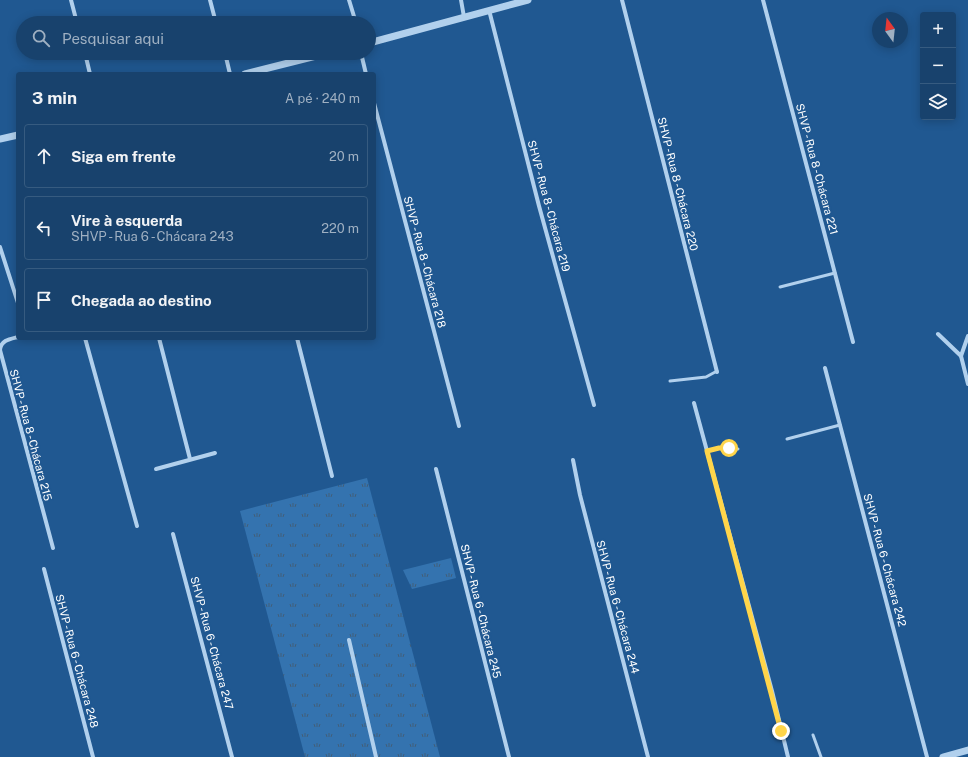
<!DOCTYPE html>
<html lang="pt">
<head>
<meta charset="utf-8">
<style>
	:root { --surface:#18426d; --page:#214972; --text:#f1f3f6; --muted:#9fb0c2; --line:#365b80 }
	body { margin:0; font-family:"Public Sans",sans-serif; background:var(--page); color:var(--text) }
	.controls { position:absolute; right:12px; top:12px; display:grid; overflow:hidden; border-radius:4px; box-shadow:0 2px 10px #0003 }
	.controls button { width:36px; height:36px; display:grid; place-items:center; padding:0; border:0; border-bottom:1px solid var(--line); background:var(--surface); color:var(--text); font:20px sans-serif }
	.compass { position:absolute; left:872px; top:12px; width:36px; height:36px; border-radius:50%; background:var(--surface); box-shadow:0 2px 10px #0003; rotate:345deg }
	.stop { position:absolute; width:12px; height:12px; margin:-9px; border:3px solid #ffd54a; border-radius:50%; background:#fff }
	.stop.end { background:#ffd54a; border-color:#fff; box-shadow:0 1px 4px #0008 }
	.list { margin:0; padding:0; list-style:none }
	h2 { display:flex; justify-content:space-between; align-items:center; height:52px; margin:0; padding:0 16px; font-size:17px }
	h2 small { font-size:13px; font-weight:400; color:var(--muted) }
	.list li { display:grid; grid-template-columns:26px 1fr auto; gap:12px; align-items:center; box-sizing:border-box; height:64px; margin:0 8px 8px; padding:0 8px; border:1px solid var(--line); border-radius:4px }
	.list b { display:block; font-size:15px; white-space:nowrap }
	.list p { margin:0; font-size:13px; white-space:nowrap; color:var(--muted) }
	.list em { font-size:13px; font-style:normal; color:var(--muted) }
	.icon { flex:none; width:22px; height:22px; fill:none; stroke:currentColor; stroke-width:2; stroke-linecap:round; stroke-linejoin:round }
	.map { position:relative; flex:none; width:968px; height:757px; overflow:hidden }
	.search { position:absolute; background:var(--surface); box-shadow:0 2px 10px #0003; left:16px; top:16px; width:360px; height:44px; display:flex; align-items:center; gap:10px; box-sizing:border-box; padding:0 14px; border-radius:22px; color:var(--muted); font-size:15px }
	.panel { position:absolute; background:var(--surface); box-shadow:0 2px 10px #0003; left:16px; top:72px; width:360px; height:268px; border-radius:4px }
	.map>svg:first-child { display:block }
</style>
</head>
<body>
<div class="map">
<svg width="968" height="757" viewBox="0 0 968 757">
	<defs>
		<pattern id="grass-tufts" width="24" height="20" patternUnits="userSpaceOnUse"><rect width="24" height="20" fill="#3473af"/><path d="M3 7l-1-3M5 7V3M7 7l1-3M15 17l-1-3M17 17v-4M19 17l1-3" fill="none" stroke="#415e79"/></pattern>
	</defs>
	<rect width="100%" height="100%" fill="#205891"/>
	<g fill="url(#grass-tufts)">
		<polygon points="367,478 440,757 305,757 240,511"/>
		<polygon points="451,558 456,578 412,589 403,570"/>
	</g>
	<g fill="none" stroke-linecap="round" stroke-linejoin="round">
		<g stroke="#b1d0ed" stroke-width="3">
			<polyline points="780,287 835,273"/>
			<polyline points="670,381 706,377 717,371"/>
			<polyline points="787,439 840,425"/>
			<polyline points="707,451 719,448 738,449"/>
			<polyline points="813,735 821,757"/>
		</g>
		<g stroke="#b1d0ed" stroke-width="4">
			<polyline points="71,0 77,23"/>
			<polyline points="210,0 216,23"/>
			<polyline points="349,0 356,23"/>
			<polyline points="461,0 464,17"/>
			<polyline points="622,0 717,372"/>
			<polyline points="763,0 853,342"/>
			<polyline points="489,10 539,206 594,405"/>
			<polyline points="85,53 90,74"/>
			<polyline points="225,53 230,74"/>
			<polyline points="361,53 366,74"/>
			<polyline points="374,103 459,426"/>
			<polyline points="0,247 18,303"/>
			<polyline points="938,334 961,356 968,336"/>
			<path d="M18 337C10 339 1 340 0 350L53 548"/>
			<polyline points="85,338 137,526"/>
			<polyline points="159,338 190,459"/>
			<polyline points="297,338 332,476"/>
			<polyline points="961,356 968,384"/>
			<polyline points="825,368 927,757"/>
			<polyline points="694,403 772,691 788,757"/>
			<polyline points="573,460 580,495 648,757"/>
			<polyline points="156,469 215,453"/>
			<polyline points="436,469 509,757"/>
			<polyline points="173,534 232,757"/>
			<polyline points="44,569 93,757"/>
			<polyline points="349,640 376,757"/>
		</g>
		<g stroke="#b1d0ed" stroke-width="7">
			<polyline points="369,43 528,0"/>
			<polyline points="245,74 328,53"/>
			<polyline points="0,139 18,135"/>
			<polyline points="943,757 968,750"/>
		</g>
	</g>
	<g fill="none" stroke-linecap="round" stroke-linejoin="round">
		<polyline stroke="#ffd54a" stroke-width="5" points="729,448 719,448 707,451 781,731"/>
	</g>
	<g text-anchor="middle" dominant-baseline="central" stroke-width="4" stroke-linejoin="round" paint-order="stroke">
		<g font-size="11" fill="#fff" stroke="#205891">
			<text transform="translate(817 169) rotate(75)">SHVP - Rua 8 - Chácara 221</text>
			<text transform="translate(678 184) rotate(76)">SHVP - Rua 8 - Chácara 220</text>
			<text transform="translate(549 206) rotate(75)">SHVP - Rua 8 - Chácara 219</text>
			<text transform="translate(425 262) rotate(75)">SHVP - Rua 8 - Chácara 218</text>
			<text transform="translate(31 435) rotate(75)">SHVP - Rua 8 - Chácara 215</text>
			<text transform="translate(885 560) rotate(75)">SHVP - Rua 6 - Chácara 242</text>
			<text transform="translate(618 607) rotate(75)">SHVP - Rua 6 - Chácara 244</text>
			<text transform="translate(481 611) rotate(76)">SHVP - Rua 6 - Chácara 245</text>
			<text transform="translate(212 643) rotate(75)">SHVP - Rua 6 - Chácara 247</text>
			<text transform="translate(77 661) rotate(75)">SHVP - Rua 6 - Chácara 248</text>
		</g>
	</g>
</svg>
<div class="controls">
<button>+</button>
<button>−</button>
<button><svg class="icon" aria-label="layers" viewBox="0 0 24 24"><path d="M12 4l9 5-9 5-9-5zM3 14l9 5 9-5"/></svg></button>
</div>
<svg class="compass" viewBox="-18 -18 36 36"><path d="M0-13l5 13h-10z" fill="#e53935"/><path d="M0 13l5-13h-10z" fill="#9fb0c2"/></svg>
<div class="stop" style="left:729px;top:448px"></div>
<div class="stop end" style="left:781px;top:731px"></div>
<div class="search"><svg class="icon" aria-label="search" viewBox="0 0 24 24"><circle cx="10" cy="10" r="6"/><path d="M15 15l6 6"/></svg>Pesquisar aqui</div>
<section class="panel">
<h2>3 min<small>A pé · 240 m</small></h2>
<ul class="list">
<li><svg class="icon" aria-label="ahead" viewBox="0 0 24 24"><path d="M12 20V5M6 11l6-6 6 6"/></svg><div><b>Siga em frente</b></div><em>20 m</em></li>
<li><svg class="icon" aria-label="left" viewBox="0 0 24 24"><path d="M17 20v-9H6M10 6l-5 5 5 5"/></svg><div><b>Vire à esquerda</b><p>SHVP - Rua 6 - Chácara 243</p></div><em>220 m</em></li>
<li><svg class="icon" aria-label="arrive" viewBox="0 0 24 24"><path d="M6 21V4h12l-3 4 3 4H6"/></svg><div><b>Chegada ao destino</b></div></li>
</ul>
</section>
</div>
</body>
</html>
